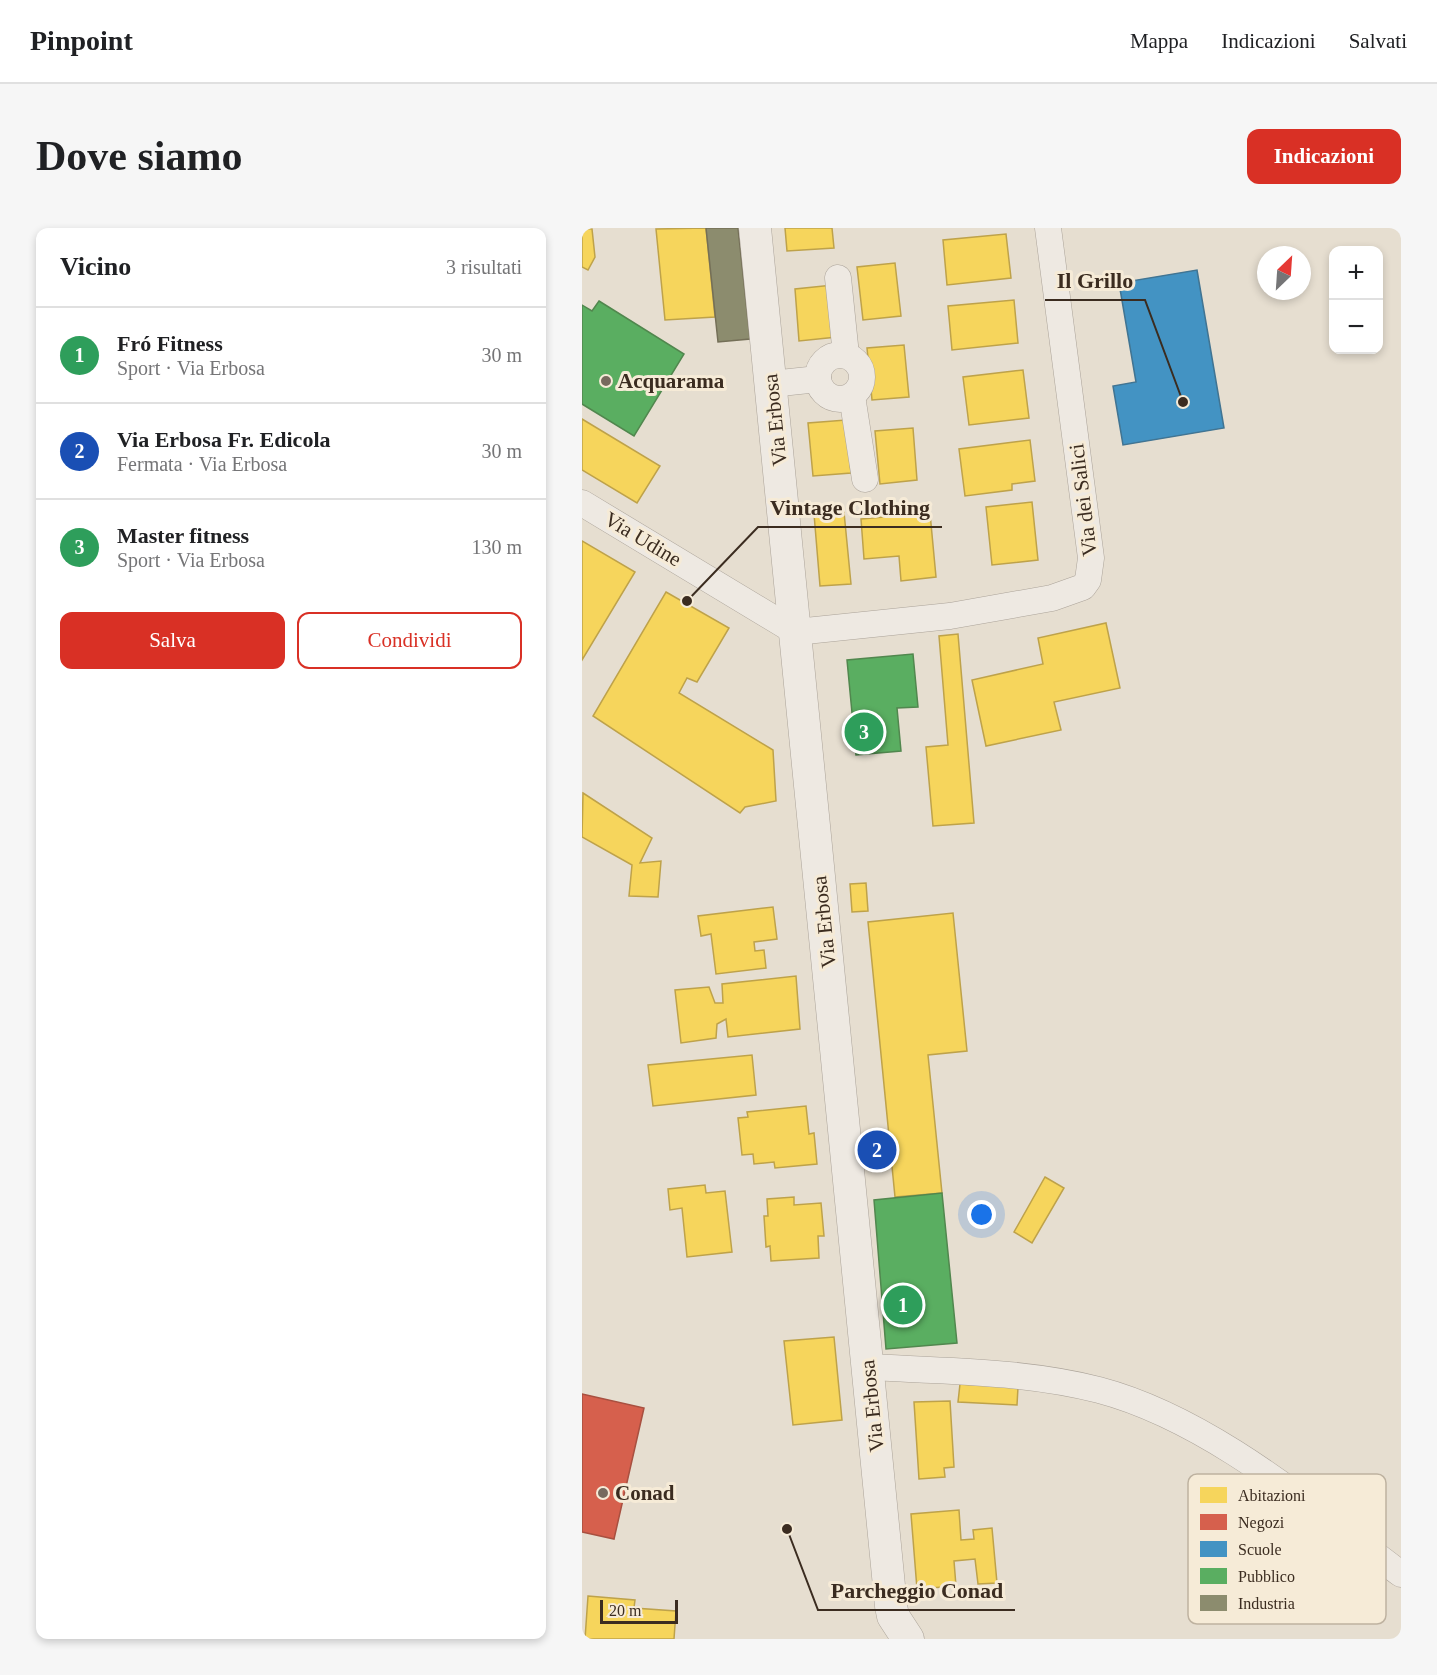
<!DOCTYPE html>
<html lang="it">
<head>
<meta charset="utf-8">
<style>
	:root { --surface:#fff; --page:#f6f6f6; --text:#202124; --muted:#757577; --line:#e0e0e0; --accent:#d93025 }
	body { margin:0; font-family:Georgia,serif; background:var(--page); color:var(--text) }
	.controls { position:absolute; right:18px; top:18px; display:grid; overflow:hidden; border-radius:12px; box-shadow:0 3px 9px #0003 }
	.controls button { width:54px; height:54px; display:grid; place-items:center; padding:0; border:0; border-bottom:2px solid var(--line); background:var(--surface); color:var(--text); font:30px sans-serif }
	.compass { position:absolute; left:675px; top:18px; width:54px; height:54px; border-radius:50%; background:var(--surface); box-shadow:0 3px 9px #0003; rotate:25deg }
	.scale { position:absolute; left:18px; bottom:15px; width:78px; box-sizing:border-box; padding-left:6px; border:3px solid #3b2c20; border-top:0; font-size:16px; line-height:21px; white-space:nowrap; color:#3b2c20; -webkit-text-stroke:4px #f6ebd7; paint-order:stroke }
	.you { position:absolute; left:400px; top:987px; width:21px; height:21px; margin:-15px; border:4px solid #fff; border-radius:50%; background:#1a73e8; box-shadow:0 0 0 9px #1a73e833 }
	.badge { display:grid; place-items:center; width:39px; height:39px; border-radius:50%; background:var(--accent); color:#fff; font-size:20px; font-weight:700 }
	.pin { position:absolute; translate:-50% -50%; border:3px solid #fff; box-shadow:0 2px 6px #0006 }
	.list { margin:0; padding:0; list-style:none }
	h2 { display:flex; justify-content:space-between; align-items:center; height:78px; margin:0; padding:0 24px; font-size:26px }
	h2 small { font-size:20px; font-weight:400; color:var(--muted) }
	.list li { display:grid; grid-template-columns:39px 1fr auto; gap:18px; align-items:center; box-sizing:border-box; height:96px; padding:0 24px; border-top:2px solid var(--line) }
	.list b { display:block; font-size:22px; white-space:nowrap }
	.list p { margin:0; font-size:20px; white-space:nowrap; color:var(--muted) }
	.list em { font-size:20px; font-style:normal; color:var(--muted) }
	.actions { display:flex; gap:12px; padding:18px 24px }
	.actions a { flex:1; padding:14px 0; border:2px solid var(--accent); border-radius:12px; text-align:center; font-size:21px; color:var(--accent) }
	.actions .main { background:var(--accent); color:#fff }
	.map { position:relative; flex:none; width:819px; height:1411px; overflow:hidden; border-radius:12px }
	header { display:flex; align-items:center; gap:36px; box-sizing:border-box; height:84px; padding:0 30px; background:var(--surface); border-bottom:2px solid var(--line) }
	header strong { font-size:28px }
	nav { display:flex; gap:33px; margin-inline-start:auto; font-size:21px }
	.intro { display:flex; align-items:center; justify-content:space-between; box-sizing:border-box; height:144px; padding:0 36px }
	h1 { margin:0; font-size:42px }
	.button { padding:15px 27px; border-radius:12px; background:var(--accent); color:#fff; font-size:21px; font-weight:700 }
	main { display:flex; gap:36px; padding:0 36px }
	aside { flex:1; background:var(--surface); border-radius:12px; box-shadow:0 3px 9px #0003 }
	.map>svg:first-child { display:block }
</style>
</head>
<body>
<header>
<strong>Pinpoint</strong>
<nav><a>Mappa</a><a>Indicazioni</a><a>Salvati</a></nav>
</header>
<div class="intro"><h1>Dove siamo</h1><a class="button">Indicazioni</a></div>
<main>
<aside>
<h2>Vicino<small>3 risultati</small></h2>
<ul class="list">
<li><span class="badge" style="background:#2e9e5b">1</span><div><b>Fró Fitness</b><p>Sport · Via Erbosa</p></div><em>30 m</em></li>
<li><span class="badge" style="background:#1a4fb4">2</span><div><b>Via Erbosa Fr. Edicola</b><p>Fermata · Via Erbosa</p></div><em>30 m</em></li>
<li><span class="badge" style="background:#2e9e5b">3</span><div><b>Master fitness</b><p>Sport · Via Erbosa</p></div><em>130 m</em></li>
</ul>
<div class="actions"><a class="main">Salva</a><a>Condividi</a></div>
</aside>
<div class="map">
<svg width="819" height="1411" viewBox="0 0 819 1411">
	<rect width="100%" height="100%" fill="#e6ded0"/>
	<g fill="#f6d55c" stroke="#bea24a" stroke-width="1.5">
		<polygon points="0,0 10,1 13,29 6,42 0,39"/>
		<polygon points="124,0 133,89 83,92 74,1"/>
		<polygon points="203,0 250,0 252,20 205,23"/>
		<polygon points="424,6 429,50 365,57 361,12"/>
		<polygon points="313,35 319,88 281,92 275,39"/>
		<polygon points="251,57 255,109 217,113 213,61"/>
		<polygon points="432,72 436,115 370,122 366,78"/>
		<polygon points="322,117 327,169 290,172 285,120"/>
		<polygon points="441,142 447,190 387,197 381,149"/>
		<polygon points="0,191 78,238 55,275 0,242"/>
		<polygon points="264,192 269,245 231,248 226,195"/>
		<polygon points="331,200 335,252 298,256 293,203"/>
		<polygon points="448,212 453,253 430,256 430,262 383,268 377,221"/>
		<polygon points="450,274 456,332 410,337 404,279"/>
		<polygon points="262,284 269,356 238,358 232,286"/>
		<polygon points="348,285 354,349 319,353 317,328 282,331 279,291"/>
		<polygon points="0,313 53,344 0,432"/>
		<polygon points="84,364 147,400 115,454 105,450 97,465 191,522 194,573 163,579 158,585 11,488"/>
		<polygon points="524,395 538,460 472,474 479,502 404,518 390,452 461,436 456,410"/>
		<polygon points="376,406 392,595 351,598 344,519 366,517 357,408"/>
		<polygon points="1,565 70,610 58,635 79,633 76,669 47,668 50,637 0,609"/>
		<polygon points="284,655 286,683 270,684 268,656"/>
		<polygon points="191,679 195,711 172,714 173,723 182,722 184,740 134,746 129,706 119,708 116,688"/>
		<polygon points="371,685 385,823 346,827 360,965 313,969 286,694"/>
		<polygon points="214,748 218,801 146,809 144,791 135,796 134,810 99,815 93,762 127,759 133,775 141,775 140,756"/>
		<polygon points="170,827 174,867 71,878 66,837"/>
		<polygon points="224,878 227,906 232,905 235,936 193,940 192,934 172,936 171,926 160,927 156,890 166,889 165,884"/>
		<polygon points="463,949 482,960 450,1015 432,1004"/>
		<polygon points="123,957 124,965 143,963 150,1024 105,1029 100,980 88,982 86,961"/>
		<polygon points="212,969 212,977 239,975 242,1008 236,1008 237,1030 189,1033 188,1018 184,1019 182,988 186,988 185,971"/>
		<polygon points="252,1109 260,1192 211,1197 202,1113"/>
		<polygon points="378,1156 436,1159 435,1177 376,1174"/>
		<polygon points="368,1173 372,1239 362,1240 363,1249 337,1251 332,1174"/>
		<polygon points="377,1282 379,1312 392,1311 391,1302 410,1300 415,1355 396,1356 393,1331 372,1333 374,1358 335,1361 329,1286"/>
		<polygon points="6,1368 53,1372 52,1380 94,1383 92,1411 3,1411"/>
	</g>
	<polygon fill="#d6604d" stroke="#a85040" stroke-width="1.5" points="0,1166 62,1180 32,1311 0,1304"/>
	<polygon fill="#4393c3" stroke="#417492" stroke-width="1.5" points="615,42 642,200 541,217 531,158 554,154 537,55"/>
	<g fill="#5aae61" stroke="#51874e" stroke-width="1.5">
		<polygon points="17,73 102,126 52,208 0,176 0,77 10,83"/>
		<polygon points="331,426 336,479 315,480 319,523 274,527 265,432"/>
		<polygon points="360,965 375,1115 304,1121 292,972"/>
	</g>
	<polygon fill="#8c8c6e" stroke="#746f57" stroke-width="1.5" points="124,0 156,0 168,111 136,114"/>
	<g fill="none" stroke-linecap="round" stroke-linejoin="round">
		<defs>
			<g id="minor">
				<polyline points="256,50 264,127"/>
				<circle cx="258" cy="149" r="22"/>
				<polyline points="189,156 236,151"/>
				<polyline points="270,168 283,251"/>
				<polyline points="0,275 214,404 368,388 470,370 501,359 506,352 509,330 466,0"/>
				<path d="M286 1139C362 1143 443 1143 517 1162 627 1191 729 1279 819 1346"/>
			</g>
			<polyline id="tertiary" points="173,0 309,1378 311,1388 326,1411"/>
		</defs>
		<use href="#minor" stroke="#aba399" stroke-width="27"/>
		<use href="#tertiary" stroke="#aba399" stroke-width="33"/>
		<use href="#minor" stroke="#eee9e2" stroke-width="26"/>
		<use href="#tertiary" stroke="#eee9e2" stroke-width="32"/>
	</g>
	<g fill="#776a5e" stroke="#f6ebd7" stroke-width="2">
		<circle cx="24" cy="153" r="6"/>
		<circle cx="21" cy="1265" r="6"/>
	</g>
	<g text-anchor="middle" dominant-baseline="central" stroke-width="6" stroke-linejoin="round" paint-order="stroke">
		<g font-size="21" font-weight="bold" fill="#3b2c20" stroke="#f6ebd7" text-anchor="start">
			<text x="36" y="153">Acquarama</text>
			<text x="33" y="1265">Conad</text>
		</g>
		<g font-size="21" fill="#3b2c20" stroke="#f6ebd7">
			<text transform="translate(193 192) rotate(-96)">Via Erbosa</text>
			<text transform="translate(501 272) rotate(-97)">Via dei Salici</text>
			<text transform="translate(61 311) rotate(31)">Via Udine</text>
			<text transform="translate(242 694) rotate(-96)">Via Erbosa</text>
			<text transform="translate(290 1178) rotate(-96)">Via Erbosa</text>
		</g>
	</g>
	<rect x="606" y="1246" width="198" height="150" rx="9" fill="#f6ebd7" stroke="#beb2a0" stroke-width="1.5"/>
	<rect x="618" y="1259" width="27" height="16" fill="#f6d55c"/>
	<rect x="618" y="1286" width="27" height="16" fill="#d6604d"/>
	<rect x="618" y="1313" width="27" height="16" fill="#4393c3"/>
	<rect x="618" y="1340" width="27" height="16" fill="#5aae61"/>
	<rect x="618" y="1367" width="27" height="16" fill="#8c8c6e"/>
	<g font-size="16" fill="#3b2c20">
		<text x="656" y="1273">Abitazioni</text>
		<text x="656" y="1300">Negozi</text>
		<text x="656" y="1327">Scuole</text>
		<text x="656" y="1354">Pubblico</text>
		<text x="656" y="1381">Industria</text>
	</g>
	<path fill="none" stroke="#3b2c20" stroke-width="2" d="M601 174L563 72H463M105 373L176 299H360M205 1301L236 1382H433"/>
	<g fill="#3b2c20" stroke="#f6ebd7" stroke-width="2">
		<circle cx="601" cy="174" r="6"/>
		<circle cx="105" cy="373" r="6"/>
		<circle cx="205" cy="1301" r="6"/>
	</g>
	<g font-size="22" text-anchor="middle" font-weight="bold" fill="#3b2c20" stroke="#f6ebd7" stroke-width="6" stroke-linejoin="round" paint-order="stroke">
		<text x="513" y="60">Il Grillo</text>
		<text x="268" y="287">Vintage Clothing</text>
		<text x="335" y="1370">Parcheggio Conad</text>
	</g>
</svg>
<div class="controls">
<button>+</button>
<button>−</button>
</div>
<svg class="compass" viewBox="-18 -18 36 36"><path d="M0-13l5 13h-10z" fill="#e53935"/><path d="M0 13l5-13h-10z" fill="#757577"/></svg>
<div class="scale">20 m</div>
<div class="you"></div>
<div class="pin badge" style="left:321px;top:1077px;background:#2e9e5b">1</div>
<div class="pin badge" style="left:295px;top:922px;background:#1a4fb4">2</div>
<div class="pin badge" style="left:282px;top:504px;background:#2e9e5b">3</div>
</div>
</main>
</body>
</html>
